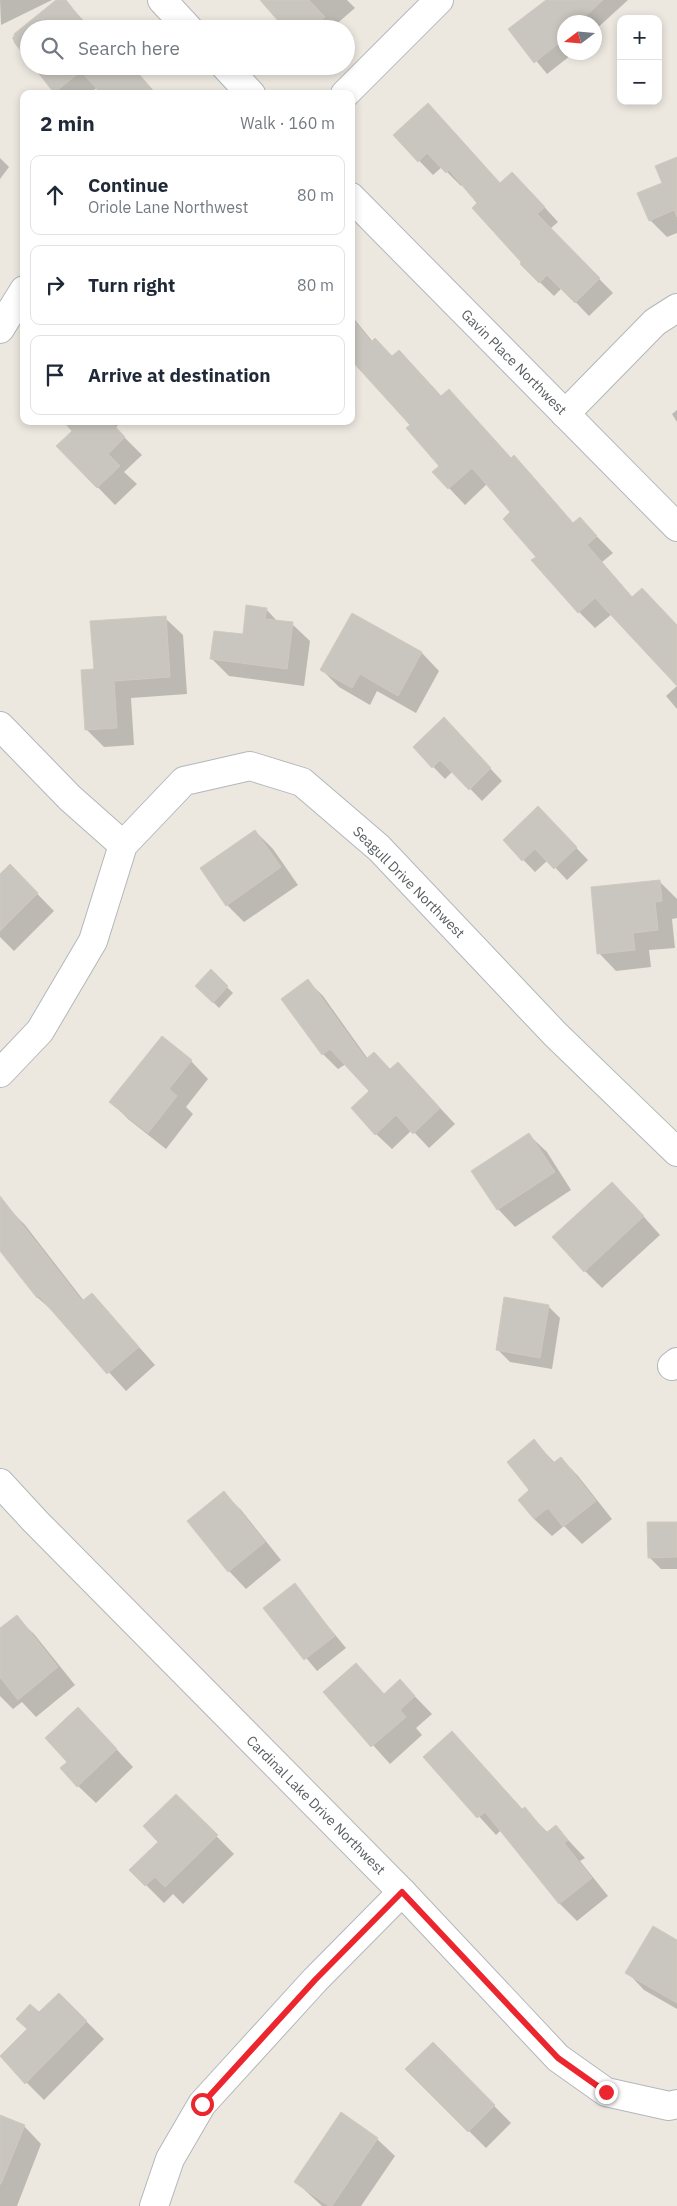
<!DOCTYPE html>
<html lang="en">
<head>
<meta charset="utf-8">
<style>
	:root { --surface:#fff; --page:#f2f2f3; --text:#1f2937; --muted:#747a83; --line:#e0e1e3 }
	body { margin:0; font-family:"IBM Plex Sans",sans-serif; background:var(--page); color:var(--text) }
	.controls { position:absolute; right:15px; top:15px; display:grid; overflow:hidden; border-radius:10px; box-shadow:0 2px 8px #0003 }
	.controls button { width:45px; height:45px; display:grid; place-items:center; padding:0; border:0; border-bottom:1px solid var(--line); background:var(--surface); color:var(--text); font:25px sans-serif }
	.compass { position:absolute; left:557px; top:15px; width:45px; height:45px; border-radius:50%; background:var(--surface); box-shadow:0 2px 8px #0003; rotate:254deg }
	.stop { position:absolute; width:15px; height:15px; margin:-11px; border:4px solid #ec262e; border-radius:50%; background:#fff }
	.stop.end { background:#ec262e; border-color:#fff; box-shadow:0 1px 5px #0008 }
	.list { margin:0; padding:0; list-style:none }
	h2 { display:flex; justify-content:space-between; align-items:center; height:65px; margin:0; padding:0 20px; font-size:21px }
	h2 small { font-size:16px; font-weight:400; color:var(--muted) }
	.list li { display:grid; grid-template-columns:32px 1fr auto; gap:15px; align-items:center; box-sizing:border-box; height:80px; margin:0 10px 10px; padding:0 10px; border:1px solid var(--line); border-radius:10px }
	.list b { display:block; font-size:19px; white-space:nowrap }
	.list p { margin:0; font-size:16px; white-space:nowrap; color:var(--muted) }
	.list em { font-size:16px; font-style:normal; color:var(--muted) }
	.icon { flex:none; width:28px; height:28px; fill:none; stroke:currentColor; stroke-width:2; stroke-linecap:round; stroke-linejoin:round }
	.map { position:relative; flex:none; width:677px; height:2206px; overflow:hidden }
	.search { position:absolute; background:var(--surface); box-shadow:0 2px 8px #0003; left:20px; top:20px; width:335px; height:55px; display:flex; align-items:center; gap:12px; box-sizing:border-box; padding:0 18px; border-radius:28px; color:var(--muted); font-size:19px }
	.panel { position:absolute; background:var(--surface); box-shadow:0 2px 8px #0003; left:20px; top:90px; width:335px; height:335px; border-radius:10px }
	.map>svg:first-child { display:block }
</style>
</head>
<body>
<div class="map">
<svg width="677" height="2206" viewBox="0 0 677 2206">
	<rect width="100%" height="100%" fill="#ece8e0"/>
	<g fill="#0003">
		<polygon points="0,0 52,0 1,25"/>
		<polygon points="58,0 65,0 91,29 29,29 29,59 12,38"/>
		<polygon points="262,0 347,0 355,8 333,27 335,29 287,29"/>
		<polygon points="548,0 628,0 594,31 594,22 564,22 564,52 575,52 547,74 510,29"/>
		<polygon points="35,66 131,66 156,94 103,94 98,87 89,94 57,94"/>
		<polygon points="395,136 501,184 526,187 558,222 550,229 613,293 589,316 562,288 554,296 521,264 523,262 463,184 461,186 442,167 433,175"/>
		<polygon points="0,158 9,167 0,179"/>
		<polygon points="677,158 677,233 667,237 650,220 664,183"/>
		<polygon points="351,315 373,342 392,357 399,351 442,397 449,391 512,459 514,457 530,473 574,524 580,519 613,553 602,562 633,598 677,626 677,684 612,614 595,628 579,612 533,561 538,557 512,512 487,484 465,505 449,488 441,466 411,425 353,359 351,361"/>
		<polygon points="677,410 677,422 672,414"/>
		<polygon points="65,421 122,421 115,428 142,455 124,472 137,484 115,505 58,446 74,431"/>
		<polygon points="266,609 278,622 292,624 310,641 304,686 229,676 212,659 244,636"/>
		<polygon points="353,615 422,653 439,671 416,713 377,691 370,705 339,687 322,670"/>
		<polygon points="165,618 183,635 187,694 131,698 134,745 104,747 86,729 95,670"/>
		<polygon points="677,686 677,709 666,696"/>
		<polygon points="455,731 502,781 482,801 453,771 445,779 414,747"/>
		<polygon points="538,808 588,860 567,880 548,860 535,872 504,840"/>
		<polygon points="255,831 273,849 298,885 244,922 227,905"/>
		<polygon points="10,866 54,911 14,951 0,937 0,876"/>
		<polygon points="660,882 677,899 677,918 672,919 675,948 649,950 651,967 616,971 599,953"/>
		<polygon points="211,971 233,993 219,1008 197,986"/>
		<polygon points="308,981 323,996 368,1059 413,1079 455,1124 429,1148 412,1130 392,1149 376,1134 371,1091 346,1064 338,1069 323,1054"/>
		<polygon points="191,1061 208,1079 186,1107 193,1114 166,1149 128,1119 111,1102"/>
		<polygon points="529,1135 547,1152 571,1190 515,1227 498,1209"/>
		<polygon points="630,1201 660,1235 602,1288 585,1271"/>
		<polygon points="8,1208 25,1225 84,1301 92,1294 155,1365 126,1391 56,1314 38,1298 0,1249 0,1214"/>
		<polygon points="548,1306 560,1318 552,1369 510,1362 498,1350"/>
		<polygon points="534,1441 555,1463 561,1458 578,1476 612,1519 582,1544 564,1526 552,1536 534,1519 531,1490"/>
		<polygon points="224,1493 241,1510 281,1560 246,1589 229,1571"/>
		<polygon points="677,1523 677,1569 661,1569 649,1557"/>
		<polygon points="294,1585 346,1648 317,1671 265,1608"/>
		<polygon points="16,1617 34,1634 75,1685 36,1717 22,1702 13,1709 0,1696 0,1630"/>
		<polygon points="356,1664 385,1695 400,1681 432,1714 416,1728 422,1735 390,1764 325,1692"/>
		<polygon points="95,1726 133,1767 96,1803 78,1786"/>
		<polygon points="452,1732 523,1810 525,1809 548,1833 556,1827 585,1858 580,1861 608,1896 577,1921 560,1904 501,1830 496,1835 425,1757"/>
		<polygon points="176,1795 234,1854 183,1904 173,1894 164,1903 131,1870 160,1842"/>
		<polygon points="677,1941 677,2009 644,1990 627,1972"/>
		<polygon points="59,1994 104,2039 44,2100 1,2057"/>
		<polygon points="433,2044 511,2123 486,2148 407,2069"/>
		<polygon points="0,2117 24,2126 41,2144 17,2206 0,2206"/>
		<polygon points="377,2139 395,2156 361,2206 322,2206 296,2182"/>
	</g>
	<g fill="#c9c5bf" stroke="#d1c9be">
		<polygon points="56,0 66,0 81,19 72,26 74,29 29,29 29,61 14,42 14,34"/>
		<polygon points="260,0 309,0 325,17 312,29 285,29"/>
		<polygon points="546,0 603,0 579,22 564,22 564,39 534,63 508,29"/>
		<polygon points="33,66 132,66 156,94 101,94 81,71 54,93"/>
		<polygon points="428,103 500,183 512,172 545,207 537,214 600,278 575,303 547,275 539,283 520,264 521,262 472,208 477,203 449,170 446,173 427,153 418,162 393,135"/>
		<polygon points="677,157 677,217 674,210 649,221 637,193 662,183 655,166"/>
		<polygon points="351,317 371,342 375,338 392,356 399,350 441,396 449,389 511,458 514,455 573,523 580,517 597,536 587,545 632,597 642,588 677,625 677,686 595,598 578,613 531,560 536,557 503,519 510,512 472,468 448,489 432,472 439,466 406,428 410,425 351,360"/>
		<polygon points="63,421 110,421 125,437 108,454 120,466 97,488 56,446 72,431"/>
		<polygon points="246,605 267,608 265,619 293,622 287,669 210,659 214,631 243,634"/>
		<polygon points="352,613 422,652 398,696 360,674 352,688 320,670"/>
		<polygon points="166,616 170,677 114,681 117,728 85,730 81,670 94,669 90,621"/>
		<polygon points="444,717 491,768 469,790 440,760 432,768 413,747"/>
		<polygon points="538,806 577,847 554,869 535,849 522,861 503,840"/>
		<polygon points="255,830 281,867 226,906 200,868"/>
		<polygon points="10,864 38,893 0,931 0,874"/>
		<polygon points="660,880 662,901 655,902 658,930 633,933 635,950 597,954 591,887"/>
		<polygon points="211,969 228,986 213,1003 195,986"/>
		<polygon points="308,979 366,1059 374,1052 390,1069 398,1062 440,1108 413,1134 396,1115 375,1135 351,1108 369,1091 330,1049 322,1055 281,999"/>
		<polygon points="162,1036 192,1060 169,1089 177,1096 148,1133 109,1102"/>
		<polygon points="529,1133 555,1172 497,1210 471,1171"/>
		<polygon points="612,1182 644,1216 584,1272 552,1237"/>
		<polygon points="0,1196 82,1301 92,1293 139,1347 107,1374 39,1296 37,1298 0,1251"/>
		<polygon points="504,1297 549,1305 540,1358 496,1350"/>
		<polygon points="534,1439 553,1463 561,1457 596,1501 563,1527 548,1508 534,1519 518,1500 529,1490 507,1462"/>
		<polygon points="224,1491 265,1542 228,1572 187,1521"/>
		<polygon points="647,1522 677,1522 677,1557 648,1558"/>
		<polygon points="295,1583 335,1636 304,1660 263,1608"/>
		<polygon points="17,1615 58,1667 18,1700 0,1677 0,1628"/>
		<polygon points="356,1663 384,1694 400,1679 415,1696 400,1710 406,1717 371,1747 323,1692"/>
		<polygon points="78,1707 117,1749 77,1787 60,1768 67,1762 45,1738"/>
		<polygon points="452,1731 522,1809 525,1807 546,1833 556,1825 568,1840 564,1843 592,1878 559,1904 485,1812 477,1818 423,1757"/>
		<polygon points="176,1794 218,1835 165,1887 155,1877 145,1886 129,1870 158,1842 143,1826"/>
		<polygon points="653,1926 677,1940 677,2003 625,1973"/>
		<polygon points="59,1993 87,2021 25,2084 0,2056 27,2029 16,2019 30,2004 39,2012"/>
		<polygon points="433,2042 495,2105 468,2132 405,2069"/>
		<polygon points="341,2112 378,2138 332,2206 329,2206 294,2182"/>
		<polygon points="0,2115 25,2125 1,2184 0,2184"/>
	</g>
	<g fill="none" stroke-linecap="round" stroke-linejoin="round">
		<defs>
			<g id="minor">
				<polyline points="162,0 189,29"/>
				<polyline points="225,66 251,94"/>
				<polyline points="345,94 439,0"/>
				<polyline points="351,197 677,527"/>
				<polyline points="0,329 24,290"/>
				<polyline points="565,414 655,322 677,308"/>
				<polyline points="0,726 70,798 123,845"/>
				<polyline points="0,1073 40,1031 93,941 123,845 184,781 250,766 302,782 379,848 555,1034 677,1152"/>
				<polyline points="672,1366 677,1362"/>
				<polyline points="0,1483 35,1521 402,1892 558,2058 606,2092 669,2106 677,2104"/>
				<polyline points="154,2206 170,2159 202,2104 315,1980 402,1892"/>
			</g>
		</defs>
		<use href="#minor" stroke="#b3b7bb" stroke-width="30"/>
		<use href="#minor" stroke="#fff" stroke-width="28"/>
	</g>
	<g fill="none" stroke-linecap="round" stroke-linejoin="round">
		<polyline stroke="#ec262e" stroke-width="6" points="202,2104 315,1980 402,1892 558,2058 606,2092"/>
	</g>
	<g text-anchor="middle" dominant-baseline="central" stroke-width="4" stroke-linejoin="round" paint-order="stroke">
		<g font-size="14" fill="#585d61" stroke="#fff">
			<text transform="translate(514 362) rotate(45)">Gavin Place Northwest</text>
			<text transform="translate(409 882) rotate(45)">Seagull Drive Northwest</text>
			<text transform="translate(316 1805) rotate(45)">Cardinal Lake Drive Northwest</text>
		</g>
	</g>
</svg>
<div class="controls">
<button>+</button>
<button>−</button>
</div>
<svg class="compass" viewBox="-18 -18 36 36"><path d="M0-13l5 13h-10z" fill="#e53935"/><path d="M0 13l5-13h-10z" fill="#747a83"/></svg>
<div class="stop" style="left:202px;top:2104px"></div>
<div class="stop end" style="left:606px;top:2092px"></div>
<div class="search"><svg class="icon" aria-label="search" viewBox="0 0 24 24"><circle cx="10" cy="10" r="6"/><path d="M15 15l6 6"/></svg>Search here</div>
<section class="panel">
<h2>2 min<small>Walk · 160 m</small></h2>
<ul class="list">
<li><svg class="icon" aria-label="ahead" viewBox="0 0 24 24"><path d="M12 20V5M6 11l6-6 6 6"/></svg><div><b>Continue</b><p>Oriole Lane Northwest</p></div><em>80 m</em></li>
<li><svg class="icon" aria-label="right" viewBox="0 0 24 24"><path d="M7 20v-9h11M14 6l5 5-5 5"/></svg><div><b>Turn right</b></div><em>80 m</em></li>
<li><svg class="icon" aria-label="arrive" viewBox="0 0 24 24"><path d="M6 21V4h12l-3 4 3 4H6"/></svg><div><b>Arrive at destination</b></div></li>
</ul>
</section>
</div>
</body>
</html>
